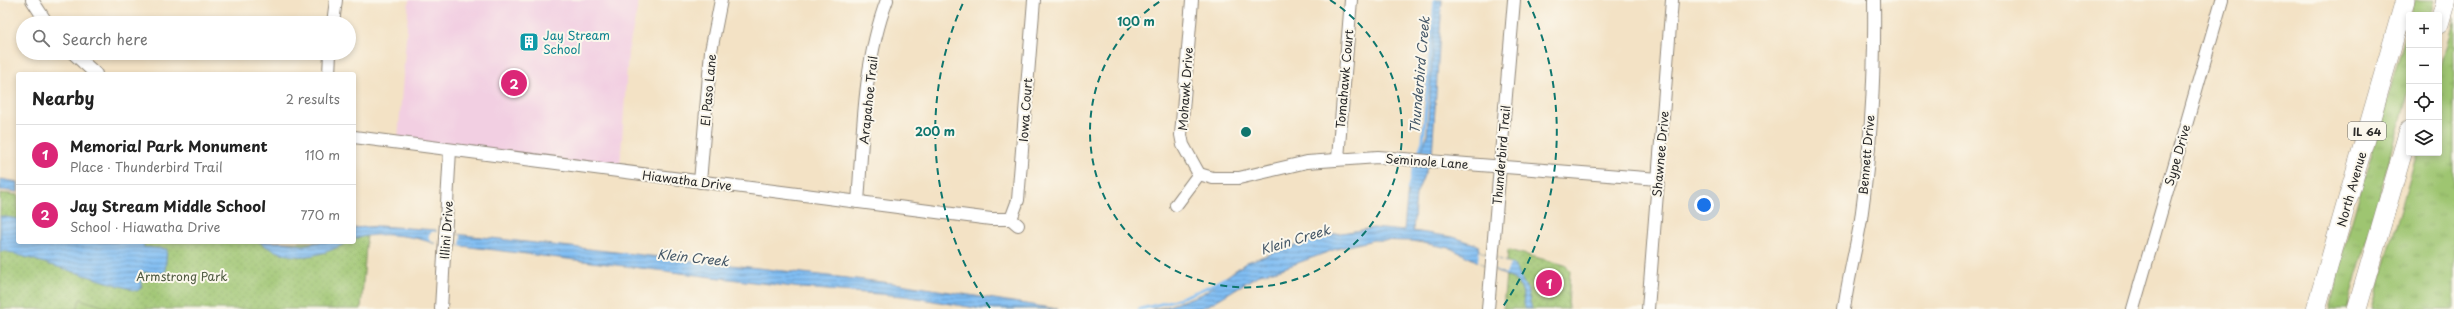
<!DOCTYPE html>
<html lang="en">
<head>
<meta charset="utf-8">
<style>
	:root { --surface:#fff; --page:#f2f2f2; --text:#222; --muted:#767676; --line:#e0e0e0; --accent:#db2777 }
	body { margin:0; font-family:"Playpen Sans",sans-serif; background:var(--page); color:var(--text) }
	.controls { position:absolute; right:12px; top:12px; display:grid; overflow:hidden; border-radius:4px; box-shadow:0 2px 6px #0003 }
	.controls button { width:36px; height:36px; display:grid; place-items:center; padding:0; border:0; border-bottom:1px solid var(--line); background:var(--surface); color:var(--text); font:20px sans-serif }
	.you { position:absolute; left:1704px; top:205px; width:14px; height:14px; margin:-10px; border:3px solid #fff; border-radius:50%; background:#1a73e8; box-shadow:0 0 0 6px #1a73e833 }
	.badge { display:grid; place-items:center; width:26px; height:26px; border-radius:50%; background:var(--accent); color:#fff; font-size:13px; font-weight:700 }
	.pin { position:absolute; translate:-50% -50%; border:2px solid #fff; box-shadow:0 1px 4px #0006 }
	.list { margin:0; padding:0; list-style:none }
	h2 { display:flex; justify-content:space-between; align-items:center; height:52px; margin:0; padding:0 16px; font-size:17px }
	h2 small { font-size:13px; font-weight:400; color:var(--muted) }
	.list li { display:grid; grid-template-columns:26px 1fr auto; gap:12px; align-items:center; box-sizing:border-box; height:60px; padding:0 16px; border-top:1px solid var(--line) }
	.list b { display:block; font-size:15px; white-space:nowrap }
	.list p { margin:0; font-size:13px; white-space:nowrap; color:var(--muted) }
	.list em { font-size:13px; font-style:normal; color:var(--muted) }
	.icon { flex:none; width:22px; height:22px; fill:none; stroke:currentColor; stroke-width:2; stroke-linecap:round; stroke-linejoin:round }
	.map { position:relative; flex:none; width:2454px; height:309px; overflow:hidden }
	.search { position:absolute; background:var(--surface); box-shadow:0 2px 6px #0003; left:16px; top:16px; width:340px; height:44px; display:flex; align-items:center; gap:10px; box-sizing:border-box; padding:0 14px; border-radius:22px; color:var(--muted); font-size:15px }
	.panel { position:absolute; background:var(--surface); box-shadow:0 2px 6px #0003; left:16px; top:72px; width:340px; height:172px; border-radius:4px }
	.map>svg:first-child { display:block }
</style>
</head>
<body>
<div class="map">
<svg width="2454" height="309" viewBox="0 0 2454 309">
	<defs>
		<pattern id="grass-tufts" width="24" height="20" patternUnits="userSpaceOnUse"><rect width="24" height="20" fill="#9ec571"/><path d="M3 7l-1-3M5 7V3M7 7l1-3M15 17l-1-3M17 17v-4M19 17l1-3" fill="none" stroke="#88a962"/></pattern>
		<pattern id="park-dots" width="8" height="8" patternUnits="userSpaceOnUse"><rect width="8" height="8" fill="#9ec571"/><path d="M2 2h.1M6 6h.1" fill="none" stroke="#88a962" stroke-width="1.8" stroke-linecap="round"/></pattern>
		<pattern id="water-rules" width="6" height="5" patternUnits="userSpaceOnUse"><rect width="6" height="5" fill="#80bdf3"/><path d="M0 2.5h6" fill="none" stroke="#699ac5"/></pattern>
	</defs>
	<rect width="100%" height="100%" fill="#fbf7ec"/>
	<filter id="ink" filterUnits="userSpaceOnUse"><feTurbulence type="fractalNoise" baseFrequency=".025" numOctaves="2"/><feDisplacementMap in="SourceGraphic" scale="8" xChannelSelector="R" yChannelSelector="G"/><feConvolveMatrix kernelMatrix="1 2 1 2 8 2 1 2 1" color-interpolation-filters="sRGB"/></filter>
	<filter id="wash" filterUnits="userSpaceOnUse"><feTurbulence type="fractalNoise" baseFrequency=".012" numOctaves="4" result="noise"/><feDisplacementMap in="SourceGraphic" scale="16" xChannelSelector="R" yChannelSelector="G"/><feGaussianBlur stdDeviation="0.9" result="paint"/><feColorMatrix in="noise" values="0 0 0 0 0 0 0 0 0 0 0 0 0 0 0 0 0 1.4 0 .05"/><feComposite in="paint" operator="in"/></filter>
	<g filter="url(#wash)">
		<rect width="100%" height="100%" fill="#f3e2c5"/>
		<polygon fill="#f2cfe2" points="409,0 639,0 628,52 620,169 398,140"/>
		<g fill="url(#grass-tufts)" stroke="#64784e">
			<polygon points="2415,0 2435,0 2431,15 2411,15"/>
			<polygon points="2454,18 2454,309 2372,309 2417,153 2439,153 2439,73"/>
			<polygon points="2409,23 2409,91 2347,309 2330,309 2341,259"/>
		</g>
		<g fill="url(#park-dots)" stroke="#64784e">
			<polygon points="0,193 18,195 18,242 354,242 354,233 367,234 361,309 0,309"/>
			<polygon points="1508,250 1565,265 1570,270 1568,309 1503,309"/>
		</g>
		<polygon fill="#9ec571" stroke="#64784e" points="80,299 108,308 107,309 77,309"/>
		<g fill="url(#water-rules)" stroke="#56748f">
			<polygon points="1436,0 1442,0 1432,155 1416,195 1413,231 1453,237 1478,245 1479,251 1514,265 1527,289 1532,309 1525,309 1522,290 1515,280 1450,248 1412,241 1373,240 1336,249 1281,269 1260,274 1209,305 1198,309 1152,309 1163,308 1202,294 1247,262 1291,247 1335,234 1373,228 1404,231 1408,187 1427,136"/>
			<polygon points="0,179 18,182 18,192 0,190"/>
			<polygon points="0,216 18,219 18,242 143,242 144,247 167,249 165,273 142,272 141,288 137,291 5,251 0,252"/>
			<path d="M379 226 436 230 435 244C413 235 378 231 354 239V228Z"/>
			<polygon points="446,233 900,284 1057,309 981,309 904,296 802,288 446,244"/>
			<path d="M259 242H284L303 245 320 242H348C317 259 290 263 259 242Z"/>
		</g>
		<g fill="#f3e2c5">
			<circle cx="434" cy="237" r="5.5"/>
			<polygon points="444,233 461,235 460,245 444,243"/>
			<polygon points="1479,251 1510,264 1506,274 1478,262"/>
		</g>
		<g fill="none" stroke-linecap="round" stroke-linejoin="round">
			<g stroke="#80bdf3" stroke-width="3">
				<polyline points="1419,152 1423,141 1435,0"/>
				<polyline points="1408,190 1414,168"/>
				<path d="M1139 309C1169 303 1198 293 1225 278"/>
			</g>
		</g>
	</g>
	<g filter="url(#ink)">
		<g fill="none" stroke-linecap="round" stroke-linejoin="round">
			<defs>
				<g id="minor">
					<polyline points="32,0 47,23"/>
					<polyline points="1192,0 1181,135 1183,145 1199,174"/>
					<polyline points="333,23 336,0"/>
					<polyline points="73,53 96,74"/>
					<polyline points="329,74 330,53"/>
					<polyline points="354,137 991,219 1011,219 1018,225"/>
					<polyline points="1338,158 1351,0"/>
					<polyline points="1199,174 1213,178 1239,178 1307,162 1378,157 1658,179"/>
					<polyline points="700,182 711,51 721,0"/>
					<path d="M858 202C863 136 863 63 887 0"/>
					<polyline points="1176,205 1199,174"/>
					<polyline points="1011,219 1018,200 1034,0"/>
					<polyline points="441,309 450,150"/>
					<polyline points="1488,309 1514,0"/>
					<polyline points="1648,309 1672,0"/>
					<path d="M1844 309C1848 279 1856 249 1861 219 1871 147 1875 73 1874 0"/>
					<polyline points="2133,309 2222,0"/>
				</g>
				<g id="primary">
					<polyline points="2439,24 2446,0"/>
					<polyline points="2316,309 2405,0"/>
					<polyline points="2357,309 2409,130"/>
				</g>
			</defs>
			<use href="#minor" stroke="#8f8678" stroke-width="14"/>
			<use href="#primary" stroke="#8f8678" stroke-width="20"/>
			<use href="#minor" stroke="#fff" stroke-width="12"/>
			<use href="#primary" stroke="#fff" stroke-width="19"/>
		</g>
	</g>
	<g fill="none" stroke="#0f766e" stroke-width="2" stroke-dasharray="7 5">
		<path d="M1330 0A156 156 0 1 1 1162 0"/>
		<path d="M990 308A311 311 0 0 1 964 1M1528 1A311 311 0 0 1 1502 308"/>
	</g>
	<defs>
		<symbol id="building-square" viewBox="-11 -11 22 22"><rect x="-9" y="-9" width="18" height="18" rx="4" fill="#0f9aa8" stroke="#fbf7ec"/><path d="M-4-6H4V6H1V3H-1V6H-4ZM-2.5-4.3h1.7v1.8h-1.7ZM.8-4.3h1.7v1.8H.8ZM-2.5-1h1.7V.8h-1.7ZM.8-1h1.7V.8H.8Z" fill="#fff"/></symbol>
	</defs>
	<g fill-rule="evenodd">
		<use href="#building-square" x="518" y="31" width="22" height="22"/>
	</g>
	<g text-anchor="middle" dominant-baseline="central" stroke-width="4" stroke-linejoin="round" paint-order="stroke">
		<rect fill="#fbf7ec" stroke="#696865" stroke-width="1" x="2348" y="122" width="38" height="18" rx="3"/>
		<g font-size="11" font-weight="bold" fill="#2b2b2b">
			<text x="2367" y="131">IL 64</text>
		</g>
		<g font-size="12" fill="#0d838f" stroke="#fbf7ec" text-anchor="start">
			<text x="543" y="35">Jay Stream<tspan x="543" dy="14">School</tspan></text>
		</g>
		<g font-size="12" fill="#2b2b2b" stroke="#fbf7ec">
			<text transform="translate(1344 79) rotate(-85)">Tomahawk Court</text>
			<text transform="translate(1185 89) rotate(-86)">Mohawk Drive</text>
			<text transform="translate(708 90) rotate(-85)">El Paso Lane</text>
			<text transform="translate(868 100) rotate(-84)">Arapahoe Trail</text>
			<text transform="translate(1025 110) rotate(-86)">Iowa Court</text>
			<text transform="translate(1660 154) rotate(-85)">Shawnee Drive</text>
			<text transform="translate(1501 155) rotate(-85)">Thunderbird Trail</text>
			<text transform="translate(1866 155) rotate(-85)">Bennett Drive</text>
			<text transform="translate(2177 155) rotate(-74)">Sype Drive</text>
			<text transform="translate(1427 161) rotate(4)">Seminole Lane</text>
			<text transform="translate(687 180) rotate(7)">Hiawatha Drive</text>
			<text transform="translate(2351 189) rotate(-74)">North Avenue</text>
			<text transform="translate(446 230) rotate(-86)">Illini Drive</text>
		</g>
		<g font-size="12" fill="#4e5940" stroke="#fbf7ec">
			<text x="182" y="276">Armstrong Park</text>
		</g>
		<g font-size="13" font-style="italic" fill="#445767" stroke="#fbf7ec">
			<text transform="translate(1419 75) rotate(-85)">Thunderbird Creek</text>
			<text transform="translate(1295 239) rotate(-17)">Klein Creek</text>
			<text transform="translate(693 257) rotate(6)">Klein Creek</text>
		</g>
	</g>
	<circle cx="1246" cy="132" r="6" fill="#0f766e" stroke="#fbf7ec" stroke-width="2"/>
	<g font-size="12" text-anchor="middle" font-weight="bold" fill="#0f766e" stroke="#fbf7ec" stroke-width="4" stroke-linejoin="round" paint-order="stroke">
		<text x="1136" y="26">100 m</text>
		<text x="935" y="136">200 m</text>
	</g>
</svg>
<div class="controls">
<button>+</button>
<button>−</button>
<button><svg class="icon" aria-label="locate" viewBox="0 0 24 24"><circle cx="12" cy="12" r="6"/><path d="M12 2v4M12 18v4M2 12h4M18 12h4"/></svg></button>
<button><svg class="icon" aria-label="layers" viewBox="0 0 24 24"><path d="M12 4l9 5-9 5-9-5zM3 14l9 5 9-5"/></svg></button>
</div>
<div class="you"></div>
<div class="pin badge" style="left:1549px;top:283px">1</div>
<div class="pin badge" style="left:514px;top:83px">2</div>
<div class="search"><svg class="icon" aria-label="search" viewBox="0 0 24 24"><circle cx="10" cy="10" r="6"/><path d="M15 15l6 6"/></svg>Search here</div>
<section class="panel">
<h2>Nearby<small>2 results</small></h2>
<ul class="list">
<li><span class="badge">1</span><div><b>Memorial Park Monument</b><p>Place · Thunderbird Trail</p></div><em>110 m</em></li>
<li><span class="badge">2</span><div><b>Jay Stream Middle School</b><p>School · Hiawatha Drive</p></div><em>770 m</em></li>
</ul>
</section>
</div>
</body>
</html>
